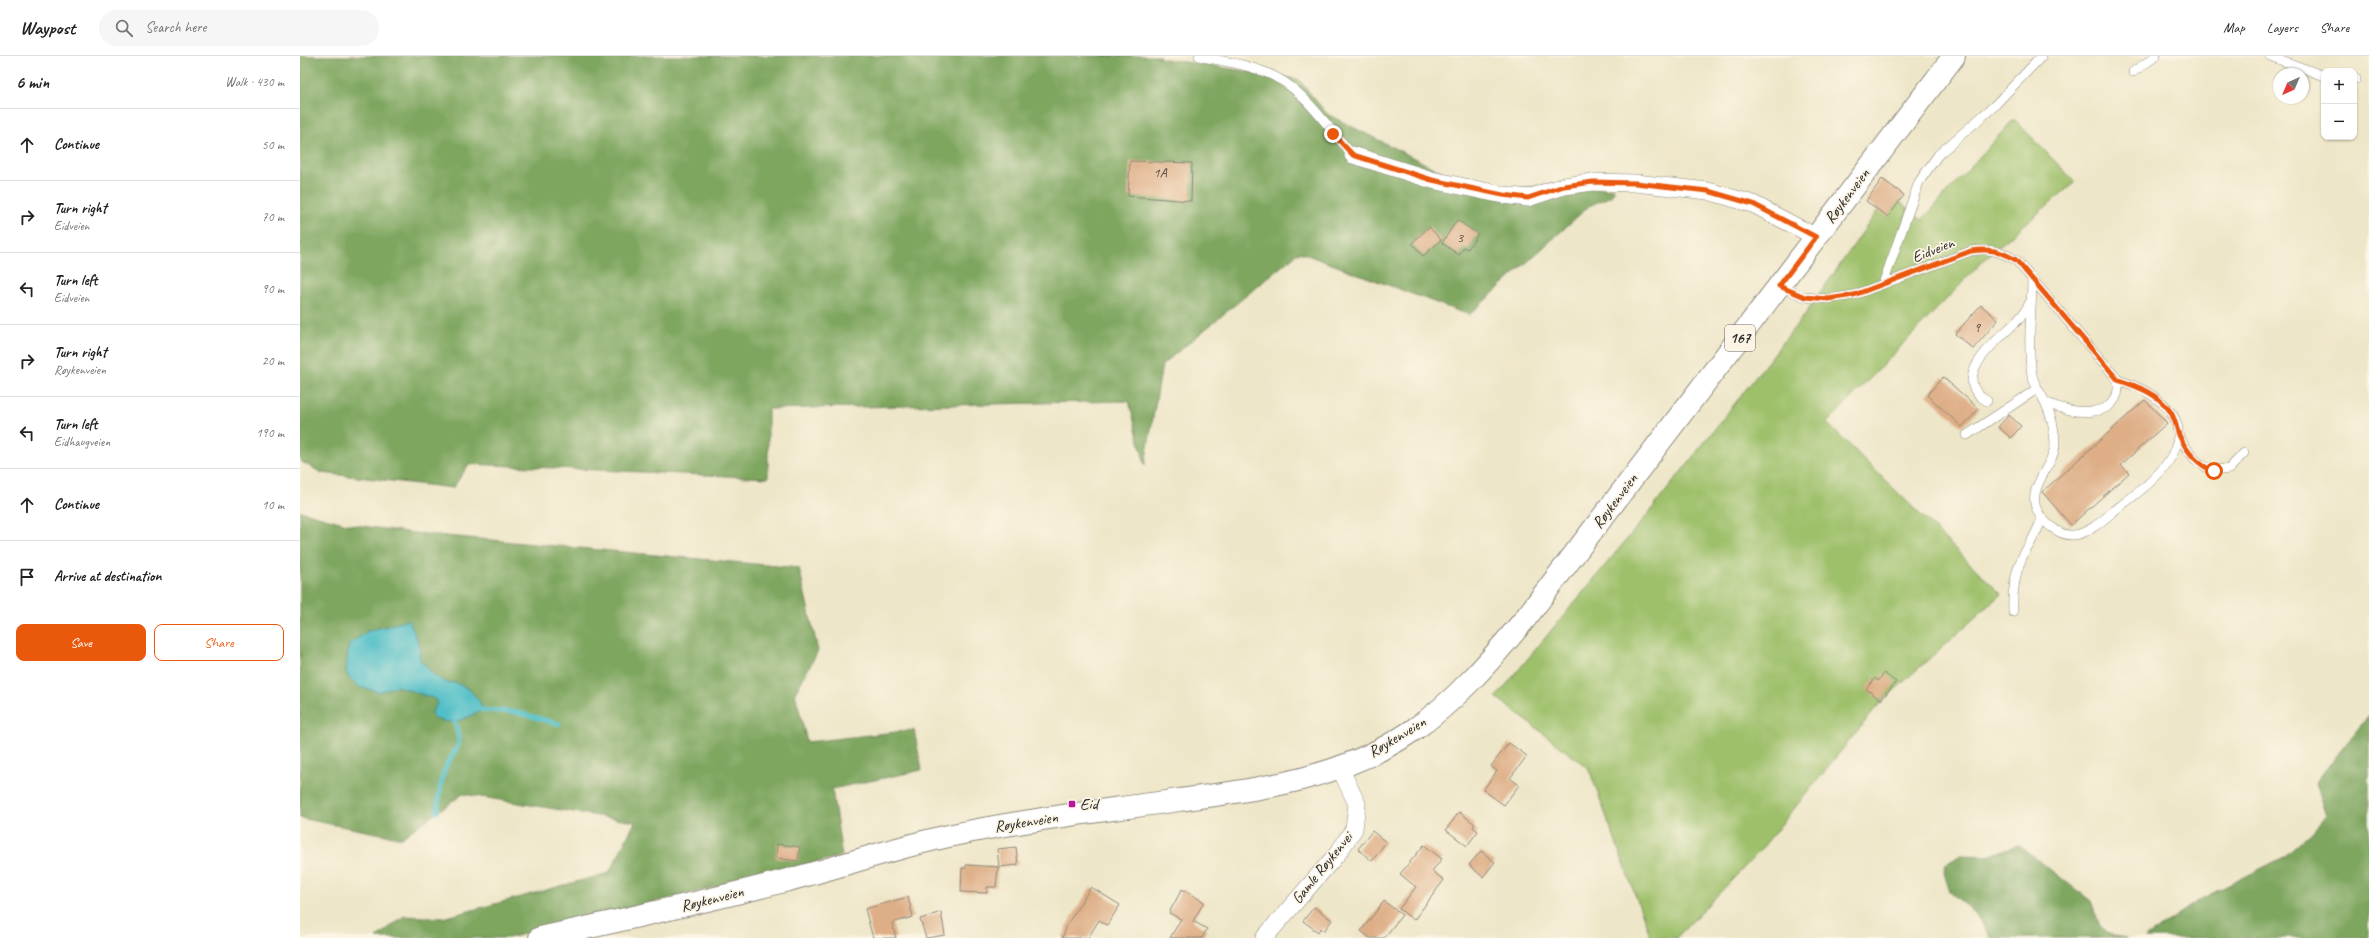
<!DOCTYPE html>
<html lang="en">
<head>
<meta charset="utf-8">
<style>
	:root { --surface:#fff; --page:#f6f6f6; --text:#222; --muted:#767676; --line:#e0e0e0; --accent:#ea580c }
	body { margin:0; font-family:Caveat,sans-serif; background:var(--page); color:var(--text) }
	.controls { position:absolute; right:12px; top:12px; display:grid; overflow:hidden; border-radius:8px; box-shadow:0 1px 3px #0004 }
	.controls button { width:36px; height:36px; display:grid; place-items:center; padding:0; border:0; border-bottom:1px solid var(--line); background:var(--surface); color:var(--text); font:20px sans-serif }
	.compass { position:absolute; left:1973px; top:12px; width:36px; height:36px; border-radius:50%; background:var(--surface); box-shadow:0 1px 3px #0004; rotate:224deg }
	.stop { position:absolute; width:12px; height:12px; margin:-9px; border:3px solid #ea580c; border-radius:50%; background:#fff }
	.stop.end { background:#ea580c; border-color:#fff; box-shadow:0 1px 4px #0008 }
	.list { margin:0; padding:0; list-style:none }
	h2 { display:flex; justify-content:space-between; align-items:center; height:52px; margin:0; padding:0 16px; font-size:17px }
	h2 small { font-size:13px; font-weight:400; color:var(--muted) }
	.list li { display:grid; grid-template-columns:26px 1fr auto; gap:12px; align-items:center; box-sizing:border-box; height:72px; padding:0 16px; border-top:1px solid var(--line) }
	.list b { display:block; font-size:15px; white-space:nowrap }
	.list p { margin:0; font-size:13px; white-space:nowrap; color:var(--muted) }
	.list em { font-size:13px; font-style:normal; color:var(--muted) }
	.actions { display:flex; gap:8px; padding:12px 16px }
	.actions a { flex:1; padding:9px 0; border:1px solid var(--accent); border-radius:8px; text-align:center; font-size:14px; color:var(--accent) }
	.actions .main { background:var(--accent); color:#fff }
	.icon { flex:none; width:22px; height:22px; fill:none; stroke:currentColor; stroke-width:2; stroke-linecap:round; stroke-linejoin:round }
	.map { position:relative; flex:none; width:2069px; height:882px; overflow:hidden }
	header { display:flex; align-items:center; gap:24px; box-sizing:border-box; height:56px; padding:0 20px; background:var(--surface); border-bottom:1px solid var(--line) }
	header strong { font-size:19px }
	nav { display:flex; gap:22px; margin-inline-start:auto; font-size:14px }
	.search { width:280px; height:36px; background:var(--page); display:flex; align-items:center; gap:10px; box-sizing:border-box; padding:0 14px; border-radius:22px; color:var(--muted); font-size:15px }
	main { display:flex }
	aside { flex:1; background:var(--surface) }
	.map>svg:first-child { display:block }
</style>
</head>
<body>
<header>
<strong>Waypost</strong>
<div class="search"><svg class="icon" aria-label="search" viewBox="0 0 24 24"><circle cx="10" cy="10" r="6"/><path d="M15 15l6 6"/></svg>Search here</div>
<nav><a>Map</a><a>Layers</a><a>Share</a></nav>
</header>
<main>
<aside>
<h2>6 min<small>Walk · 430 m</small></h2>
<ul class="list">
<li><svg class="icon" aria-label="ahead" viewBox="0 0 24 24"><path d="M12 20V5M6 11l6-6 6 6"/></svg><div><b>Continue</b></div><em>50 m</em></li>
<li><svg class="icon" aria-label="right" viewBox="0 0 24 24"><path d="M7 20v-9h11M14 6l5 5-5 5"/></svg><div><b>Turn right</b><p>Eidveien</p></div><em>70 m</em></li>
<li><svg class="icon" aria-label="left" viewBox="0 0 24 24"><path d="M17 20v-9H6M10 6l-5 5 5 5"/></svg><div><b>Turn left</b><p>Eidveien</p></div><em>90 m</em></li>
<li><svg class="icon" aria-label="right" viewBox="0 0 24 24"><path d="M7 20v-9h11M14 6l5 5-5 5"/></svg><div><b>Turn right</b><p>Røykenveien</p></div><em>20 m</em></li>
<li><svg class="icon" aria-label="left" viewBox="0 0 24 24"><path d="M17 20v-9H6M10 6l-5 5 5 5"/></svg><div><b>Turn left</b><p>Eidhaugveien</p></div><em>190 m</em></li>
<li><svg class="icon" aria-label="ahead" viewBox="0 0 24 24"><path d="M12 20V5M6 11l6-6 6 6"/></svg><div><b>Continue</b></div><em>10 m</em></li>
<li><svg class="icon" aria-label="arrive" viewBox="0 0 24 24"><path d="M6 21V4h12l-3 4 3 4H6"/></svg><div><b>Arrive at destination</b></div></li>
</ul>
<div class="actions"><a class="main">Save</a><a>Share</a></div>
</aside>
<div class="map">
<svg width="2069" height="882" viewBox="0 0 2069 882">
	<rect width="100%" height="100%" fill="#fcf5e5"/>
	<filter id="ink" filterUnits="userSpaceOnUse"><feTurbulence type="fractalNoise" baseFrequency=".025" numOctaves="2"/><feDisplacementMap in="SourceGraphic" scale="8" xChannelSelector="R" yChannelSelector="G"/><feConvolveMatrix kernelMatrix="1 2 1 2 8 2 1 2 1" color-interpolation-filters="sRGB"/></filter>
	<filter id="wash" filterUnits="userSpaceOnUse"><feTurbulence type="fractalNoise" baseFrequency=".012" numOctaves="4" result="noise"/><feDisplacementMap in="SourceGraphic" scale="16" xChannelSelector="R" yChannelSelector="G"/><feGaussianBlur stdDeviation="0.9" result="paint"/><feColorMatrix in="noise" values="0 0 0 0 0 0 0 0 0 0 0 0 0 0 0 0 0 1.4 0 .05"/><feComposite in="paint" operator="in"/></filter>
	<g filter="url(#wash)">
		<rect width="100%" height="100%" fill="#eee6c8"/>
		<polygon fill="#9ec06a" stroke="#64764a" points="1714,63 1775,126 1692,196 1527,367 1701,538 1580,647 1458,797 1376,882 1351,882 1289,713 1196,641 1352,453 1509,253 1590,137 1622,164"/>
		<g fill="#7ea65e" stroke="#546844">
			<polygon points="0,0 860,0 859,2 998,23 1027,58 1181,136 1257,128 1315,133 1311,140 1289,150 1169,259 999,196 862,309 845,409 829,345 468,353 468,422 169,408 153,432 22,417 0,405"/>
			<polygon points="0,455 47,468 114,477 499,512 518,595 495,637 507,686 614,674 622,714 532,733 542,800 208,882 76,882 104,860 143,862 309,817 335,766 163,738 101,782 0,762"/>
			<polygon points="2069,659 2069,882 1844,882 1901,843 1984,801 2012,776 2026,760 2015,727"/>
			<polygon points="1718,789 1791,845 1800,870 1813,880 1826,882 1691,882 1675,857 1650,836 1644,817 1646,808 1661,799 1688,800"/>
		</g>
		<path fill="#51bfc7" stroke="#3e7579" d="M109 564 119 588 120 604 135 620 144 626 156 627 169 633 180 646 182 654C163 663 154 671 133 662L132 655 137 648 135 643 97 630 79 636 59 631 48 621 46 614 49 588 68 575Z"/>
		<g fill="none" stroke-linecap="round" stroke-linejoin="round">
			<g stroke="#51bfc7" stroke-width="5">
				<polyline points="182,654 216,656 259,668"/>
				<path d="M137 756C139 743 140 728 144 715 152 691 165 697 155 667"/>
			</g>
		</g>
		<g id="blocks">
			<g fill="#deae86">
				<polygon points="830,105 892,107 891,145 828,140"/>
				<polygon points="1582,123 1604,139 1588,161 1566,145"/>
				<polygon points="1157,164 1178,178 1168,193 1164,191 1159,199 1142,187"/>
				<polygon points="1129,171 1141,184 1123,200 1112,187"/>
				<polygon points="1681,249 1698,264 1673,293 1655,278"/>
				<polygon points="1643,321 1679,353 1662,371 1627,339"/>
				<polygon points="1845,344 1867,367 1821,409 1829,417 1771,469 1742,436"/>
				<polygon points="1709,359 1721,370 1711,382 1698,371"/>
				<polygon points="1584,617 1596,626 1581,644 1566,633 1575,622 1578,625"/>
				<polygon points="1209,687 1227,700 1210,722 1219,729 1204,749 1183,734 1197,715 1191,710"/>
				<polygon points="1159,756 1175,768 1173,771 1178,775 1167,790 1146,774"/>
				<polygon points="1072,775 1086,786 1072,805 1058,793"/>
				<polygon points="477,788 500,791 498,805 476,802"/>
				<polygon points="1124,789 1142,803 1132,815 1144,824 1114,864 1099,853 1116,831 1100,818"/>
				<polygon points="716,791 718,809 699,811 697,793"/>
				<polygon points="1181,795 1195,806 1183,821 1169,809"/>
				<polygon points="666,809 698,811 696,831 687,831 687,837 661,836 662,812 666,812"/>
				<polygon points="791,831 820,849 807,869 799,864 788,882 762,882 766,873 765,872"/>
				<polygon points="882,833 904,846 893,865 907,873 902,882 870,882 881,863 869,857"/>
				<polygon points="608,841 613,861 592,867 596,882 573,882 565,853"/>
				<polygon points="1084,845 1102,859 1084,882 1070,882 1061,875"/>
				<polygon points="1014,851 1032,864 1024,875 1021,872 1018,876 1003,865"/>
				<polygon points="641,856 645,879 626,882 620,863"/>
			</g>
		</g>
	</g>
	<g filter="url(#ink)">
		<use href="#blocks" fill-opacity="0" stroke="#8c887a" stroke-width="1"/>
		<g fill="none" stroke-linecap="round" stroke-linejoin="round">
			<defs>
				<g id="lane">
					<path d="M899 0C925 6 955 9 979 23 1007 38 1031 76 1053 99"/>
					<polyline points="1970,0 2024,20"/>
					<polyline points="1833,16 1856,0"/>
					<polyline points="2054,23 2056,23"/>
					<path d="M1732 222C1732 253 1727 288 1732 319 1734 329 1741 337 1745 346 1751 359 1755 375 1755 389 1754 412 1720 435 1742 462 1749 471 1762 480 1773 479 1790 478 1806 461 1819 451 1838 437 1866 416 1875 393 1890 356 1848 333 1818 324"/>
					<polyline points="1583,228 1619,126 1638,99 1693,51 1742,0"/>
					<path d="M1479 230 1505 241 1528 243 1554 239 1671 195C1689 192 1700 195 1716 204L1818 324"/>
					<path d="M1687 345C1646 321 1701 282 1719 263 1724 258 1727 251 1731 245"/>
					<path d="M1745 346C1770 358 1823 366 1818 324"/>
					<polyline points="1667,379 1737,333"/>
					<path d="M1879 381C1893 402 1900 417 1929 413L1944 397"/>
					<path d="M1713 556C1712 537 1715 513 1725 496 1732 484 1738 475 1742 462"/>
				</g>
				<g id="street">
					<polyline points="1053,99 1132,124 1203,139 1228,142 1264,130 1293,126 1335,127 1408,135 1453,148 1516,181"/>
					<polyline points="964,882 1038,797 1054,773 1057,748 1040,712"/>
				</g>
				<path id="primary" d="M240 882C322 864 403 846 484 825 541 811 595 791 653 779 728 763 804 755 879 744 960 733 1042 723 1112 675 1156 645 1190 605 1225 563L1654 0"/>
			</defs>
			<use href="#lane" stroke="#8c887a" stroke-width="10"/>
			<use href="#street" stroke="#8c887a" stroke-width="18"/>
			<use href="#primary" stroke="#8c887a" stroke-width="24"/>
			<use href="#lane" stroke="#fff" stroke-width="9"/>
			<use href="#street" stroke="#fff" stroke-width="17"/>
			<use href="#primary" stroke="#fff" stroke-width="22"/>
		</g>
	</g>
	<g fill="none" stroke-linecap="round" stroke-linejoin="round" filter="url(#ink)">
		<path stroke="#ea580c" stroke-width="5" d="M1033 78 1053 99 1132 124 1203 139 1228 142 1264 130 1293 126 1335 127 1408 135 1453 148 1516 181 1479 230 1505 241 1528 243 1554 239 1671 195C1689 192 1700 195 1716 204L1818 324C1837 330 1858 338 1870 355 1876 364 1876 373 1880 381 1887 396 1899 410 1914 415"/>
	</g>
	<rect fill="#b5179e" stroke="#fcf5e5" stroke-width="1.5" x="768" y="744" width="8" height="8" rx="2"/>
	<g text-anchor="middle" dominant-baseline="central" stroke-width="3.5" stroke-linejoin="round" paint-order="stroke">
		<g font-size="14" fill="#584c42">
			<text x="860" y="116">1A</text>
			<text x="1160" y="181">3</text>
			<text x="1677" y="271">9</text>
		</g>
		<rect fill="#fcf5e5" stroke="#6a6863" stroke-width="1" x="1425" y="269" width="30" height="26" rx="3"/>
		<g font-size="15" font-weight="bold" fill="#2b2b2b">
			<text x="1440" y="282">167</text>
		</g>
		<g font-size="16" fill="#2b2b2b" stroke="#fcf5e5">
			<text transform="translate(1547 140) rotate(-53)">Røykenveien</text>
			<text transform="translate(1633 194) rotate(-22)">Eidveien</text>
			<text transform="translate(1315 445) rotate(-53)">Røykenveien</text>
			<text transform="translate(1097 681) rotate(-31)">Røykenveien</text>
			<text transform="translate(726 766) rotate(-9)">Røykenveien</text>
			<text transform="translate(1022 812) rotate(-51)">Gamle Røykenvei</text>
			<text transform="translate(412 843) rotate(-14)">Røykenveien</text>
		</g>
		<g font-size="16" fill="#2b2b2b" stroke="#fcf5e5" text-anchor="start">
			<text x="780" y="748">Eid</text>
		</g>
	</g>
</svg>
<div class="controls">
<button>+</button>
<button>−</button>
</div>
<svg class="compass" viewBox="-18 -18 36 36"><path d="M0-13l5 13h-10z" fill="#e53935"/><path d="M0 13l5-13h-10z" fill="#767676"/></svg>
<div class="stop" style="left:1914px;top:415px"></div>
<div class="stop end" style="left:1033px;top:78px"></div>
</div>
</main>
</body>
</html>
